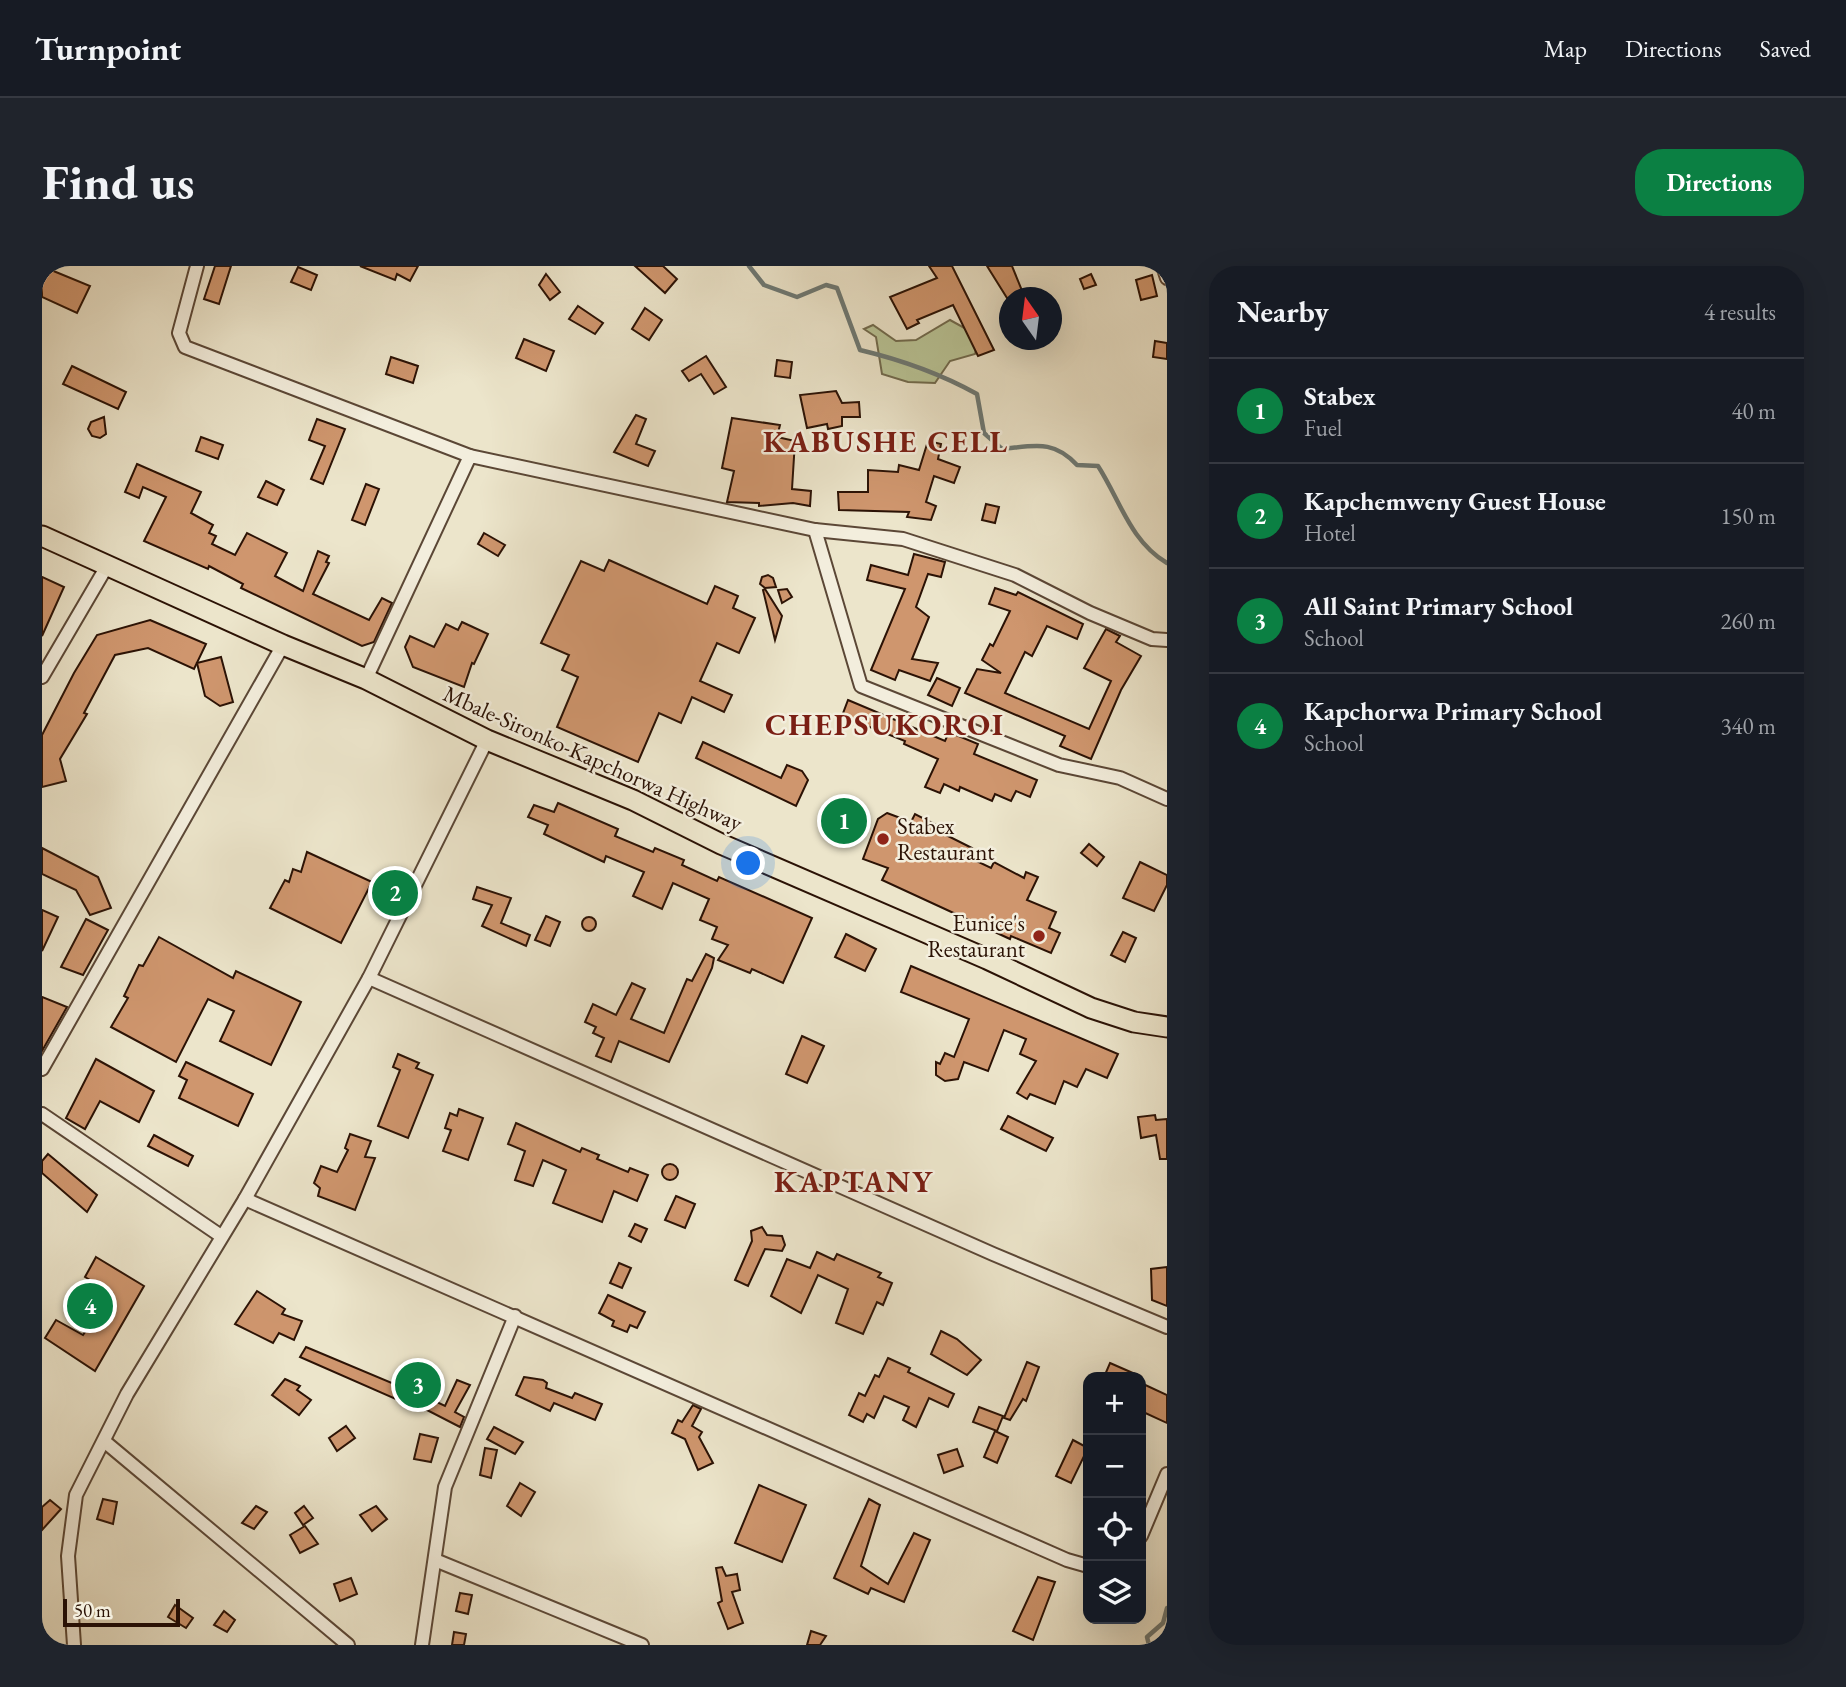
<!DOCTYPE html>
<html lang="en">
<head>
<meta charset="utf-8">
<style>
	:root { --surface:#171b24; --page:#20242c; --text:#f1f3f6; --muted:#9ea1a6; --line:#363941; --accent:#0b8043 }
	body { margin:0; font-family:"EB Garamond",serif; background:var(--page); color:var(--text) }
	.controls { position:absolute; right:21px; bottom:21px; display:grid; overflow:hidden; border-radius:14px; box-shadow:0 7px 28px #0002 }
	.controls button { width:63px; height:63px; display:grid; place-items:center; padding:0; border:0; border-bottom:2px solid var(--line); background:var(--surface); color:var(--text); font:35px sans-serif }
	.compass { position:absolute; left:957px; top:21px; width:63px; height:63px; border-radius:50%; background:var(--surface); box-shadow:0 7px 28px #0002; rotate:346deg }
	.scale { position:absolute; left:21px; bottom:18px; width:117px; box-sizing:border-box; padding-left:7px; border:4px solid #2b1205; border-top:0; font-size:19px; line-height:24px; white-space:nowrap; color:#2b1205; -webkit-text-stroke:5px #f3eedd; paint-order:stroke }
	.you { position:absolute; left:707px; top:598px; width:24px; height:24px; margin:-18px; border:5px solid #fff; border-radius:50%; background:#1a73e8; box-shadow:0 0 0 10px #1a73e833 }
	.badge { display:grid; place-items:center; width:46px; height:46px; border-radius:50%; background:var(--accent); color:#fff; font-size:23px; font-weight:700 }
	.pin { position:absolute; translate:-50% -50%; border:4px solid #fff; box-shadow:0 2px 7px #0006 }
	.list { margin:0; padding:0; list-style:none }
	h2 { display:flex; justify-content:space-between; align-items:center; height:91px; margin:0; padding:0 28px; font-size:30px }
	h2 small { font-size:23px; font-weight:400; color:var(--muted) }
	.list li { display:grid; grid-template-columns:46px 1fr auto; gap:21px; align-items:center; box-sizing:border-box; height:105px; padding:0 28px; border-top:2px solid var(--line) }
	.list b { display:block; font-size:26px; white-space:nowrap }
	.list p { margin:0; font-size:23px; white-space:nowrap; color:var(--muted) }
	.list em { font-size:23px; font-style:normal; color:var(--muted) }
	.icon { flex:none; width:38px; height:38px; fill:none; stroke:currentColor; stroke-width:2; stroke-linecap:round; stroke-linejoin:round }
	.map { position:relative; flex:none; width:1125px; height:1379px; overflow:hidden; border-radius:28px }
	header { display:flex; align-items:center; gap:42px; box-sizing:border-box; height:98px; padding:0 35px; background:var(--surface); border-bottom:2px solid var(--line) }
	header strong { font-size:33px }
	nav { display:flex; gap:38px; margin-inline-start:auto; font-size:24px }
	.intro { display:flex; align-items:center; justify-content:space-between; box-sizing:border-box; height:168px; padding:0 42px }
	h1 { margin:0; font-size:49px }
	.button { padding:18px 32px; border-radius:28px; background:var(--accent); color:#fff; font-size:24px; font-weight:700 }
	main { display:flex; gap:42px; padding:0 42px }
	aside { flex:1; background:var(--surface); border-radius:28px; box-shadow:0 7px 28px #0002 }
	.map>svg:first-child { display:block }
</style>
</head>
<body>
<header>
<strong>Turnpoint</strong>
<nav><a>Map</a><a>Directions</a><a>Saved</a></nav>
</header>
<div class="intro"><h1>Find us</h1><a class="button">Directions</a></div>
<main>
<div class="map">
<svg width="1125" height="1379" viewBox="0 0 1125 1379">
	<rect width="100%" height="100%" fill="#ece5cb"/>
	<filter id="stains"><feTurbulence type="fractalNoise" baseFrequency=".00286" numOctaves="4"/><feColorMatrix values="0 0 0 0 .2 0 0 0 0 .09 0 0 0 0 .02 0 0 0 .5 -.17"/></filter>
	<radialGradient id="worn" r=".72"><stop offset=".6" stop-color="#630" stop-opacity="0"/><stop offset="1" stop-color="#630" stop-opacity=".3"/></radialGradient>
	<polygon fill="#b9c496" stroke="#726b4e" stroke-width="2" points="908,54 937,70 933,88 908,95 893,117 866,116 840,108 834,71 822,63 831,59 854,75 874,74"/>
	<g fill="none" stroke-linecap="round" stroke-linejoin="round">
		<g stroke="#6e7974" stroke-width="4.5">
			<path d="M707 0 722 19 755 31 784 19 795 22 818 84C860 94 897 107 935 128L942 167 960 183C992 180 1011 173 1035 199L1056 200C1078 234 1088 275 1125 297"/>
			<polyline points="1107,1379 1105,1371 1121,1357 1125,1342"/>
		</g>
	</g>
	<g fill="#cf966e" stroke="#2b1205" stroke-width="2">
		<polygon points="173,0 189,0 177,38 162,33"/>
		<polygon points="318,0 376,0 368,15 355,8 353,14"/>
		<polygon points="593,0 621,0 635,13 623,27"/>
		<polygon points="887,0 910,0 952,84 936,90 911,39 875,54 877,57 865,63 848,31 895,12"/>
		<polygon points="945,0 970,0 983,32 965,32"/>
		<polygon points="256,1 275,9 269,24 249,16"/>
		<polygon points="9,4 48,20 35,47 0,31 0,5 7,8"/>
		<polygon points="504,8 518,26 508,34 497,19"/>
		<polygon points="1049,8 1054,19 1042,23 1038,13"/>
		<polygon points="1110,9 1115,30 1099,34 1094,14"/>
		<polygon points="536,40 561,57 553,68 527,53"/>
		<polygon points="603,42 620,54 607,74 590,63"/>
		<polygon points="482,73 512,85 504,105 474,92"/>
		<polygon points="1113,75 1125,77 1125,93 1111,91"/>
		<polygon points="664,90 684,121 672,128 659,108 647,115 640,105"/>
		<polygon points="349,91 376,100 371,117 344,108"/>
		<polygon points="735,94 750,96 748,112 733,110"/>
		<polygon points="30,100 84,126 76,143 21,118"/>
		<polygon points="794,125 800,137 817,136 818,151 800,151 800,160 786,163 785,158 765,162 758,129"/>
		<polygon points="594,149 604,153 594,178 613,185 606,200 572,186"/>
		<polygon points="62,151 64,168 58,172 50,170 46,163 49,156"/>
		<polygon points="690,152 738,159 735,171 753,175 750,223 769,225 768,240 751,237 717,240 717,237 685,236 692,205 680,202"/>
		<polygon points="275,153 303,163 281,218 269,213 283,180 267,174"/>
		<polygon points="159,171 181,179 176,193 154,185"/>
		<polygon points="886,175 899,178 896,193 918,201 912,217 892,210 884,236 894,240 889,254 865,251 867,246 797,244 796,226 826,226 826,204 856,206 857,199 877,204"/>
		<polygon points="95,198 159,226 149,247 171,259 167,267 174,270 170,278 193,289 205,267 245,287 233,310 261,325 276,285 287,290 284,296 287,297 271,328 327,354 340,332 350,337 332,376 320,380 199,322 201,318 167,300 166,303 102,275 124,231 101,221 97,232 83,226"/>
		<polygon points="224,215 242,224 235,239 216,231"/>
		<polygon points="324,218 337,223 323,259 310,254"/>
		<polygon points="944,238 957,241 953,257 940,254"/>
		<polygon points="442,267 463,279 456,290 436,278"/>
		<polygon points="872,288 903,296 899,311 886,308 874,341 887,351 870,393 896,397 888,415 857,404 853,414 829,404 863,323 825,314 829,299 866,309"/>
		<polygon points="567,294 665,338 673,320 696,330 691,342 713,352 697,387 675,377 658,415 690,429 682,446 650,431 639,457 617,447 596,496 515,461 536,411 520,404 527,389 499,377 539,295 562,305"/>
		<polygon points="726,309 731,312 734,321 723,322 718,318 720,311"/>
		<polygon points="0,311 22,321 0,370"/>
		<polygon points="953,322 974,329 976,326 1041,358 1035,373 1005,360 990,390 983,386 963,427 1047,463 1069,415 1042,402 1064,363 1078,370 1074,376 1099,390 1079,424 1049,493 1018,480 1023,470 923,427 935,403 959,407 940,394 948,378 951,380 968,345 947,338"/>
		<polygon points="723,323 740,350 733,374 721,324"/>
		<polygon points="745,323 750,331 740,337 736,324"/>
		<polygon points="108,354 164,378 152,403 106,382 73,389 42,447 45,448 18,493 24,515 0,521 0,469 32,407 55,369"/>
		<polygon points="420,356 446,368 432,398 430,397 422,421 371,401 363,381 368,370 392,381 404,358 416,364"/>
		<polygon points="179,391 191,436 178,440 163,430 155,397"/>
		<polygon points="895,412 918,422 910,440 886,429"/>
		<polygon points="806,434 903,475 907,466 936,478 932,488 995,514 988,531 974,525 969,535 953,528 950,535 918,521 917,525 902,518 898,527 883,521 896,493 862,478 863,475 800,450"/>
		<polygon points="661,476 739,512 745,499 760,505 766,514 754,540 654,492"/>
		<polygon points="516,537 576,563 573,570 611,586 613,582 642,594 640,599 675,615 677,611 770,652 741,717 710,703 708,707 676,694 686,679 670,673 675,661 658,654 667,633 631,617 620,643 591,630 602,606 564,590 562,596 502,568 506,559 486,551 492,539 512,546"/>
		<polygon points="845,547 869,556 873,548 900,562 898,566 930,582 926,591 949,602 952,596 982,612 984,606 996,611 985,634 1014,646 1007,662 1018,667 1009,687 969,670 968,673 840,614 846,602 821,593 836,553"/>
		<polygon points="1047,578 1062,591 1055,600 1039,587"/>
		<polygon points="0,582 56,611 69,642 48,649 34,624 0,608"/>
		<polygon points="265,586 330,616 299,677 228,642 243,614 247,616 251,603 259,606"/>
		<polygon points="1098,596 1125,609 1125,619 1112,645 1081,632"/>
		<polygon points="435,621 469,632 459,657 488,669 484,680 440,660 450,639 431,633"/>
		<polygon points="0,644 16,651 0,685"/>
		<polygon points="504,650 518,656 508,680 493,674"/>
		<circle cx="547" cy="658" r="7"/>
		<polygon points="44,653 66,664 41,709 19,701"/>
		<polygon points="1081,666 1094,672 1083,696 1069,689"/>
		<polygon points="804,668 834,683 823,705 793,691"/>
		<polygon points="117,671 191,712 194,705 259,736 229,799 178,775 192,745 166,733 134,796 69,761 86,732 82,730 97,699 101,700"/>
		<polygon points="664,688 672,692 670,702 627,796 577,775 569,796 554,790 562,772 551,767 554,761 543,756 551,738 574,749 590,717 603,723 589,753 622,767 645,713 650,715"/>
		<polygon points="869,700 1076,788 1065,812 1044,803 1035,821 1022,815 1013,838 988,828 985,833 975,827 994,795 978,788 984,773 962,764 946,805 922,796 916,813 903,815 894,809 894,796 898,798 903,787 912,791 927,753 859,726"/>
		<polygon points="0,731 25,741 0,785"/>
		<polygon points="760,770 782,780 765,817 744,808"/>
		<polygon points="356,788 377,797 374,802 391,809 366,872 336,860 358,804 351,801"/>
		<polygon points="54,793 112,825 97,856 58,835 43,863 24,852"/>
		<polygon points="144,796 211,828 196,860 137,832 145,814 137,810"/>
		<polygon points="417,843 441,852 426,894 401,885 409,864 403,862 408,847 415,850"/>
		<polygon points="1113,849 1114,854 1125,853 1125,893 1118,893 1114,869 1099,872 1096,851"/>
		<polygon points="966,850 1011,872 1004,885 959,863"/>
		<polygon points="474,857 538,886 540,882 557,889 555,893 586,906 588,902 606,909 595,935 572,925 560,956 511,937 524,904 501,894 491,920 473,914 483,885 466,878"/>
		<polygon points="308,868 329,875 323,891 333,892 313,944 276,930 278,922 272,917 279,900 295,906 306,884 303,882"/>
		<polygon points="112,869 151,890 146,900 106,880"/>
		<polygon points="6,888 55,929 45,946 0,907 0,895"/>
		<circle cx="628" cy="906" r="8"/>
		<polygon points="634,930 653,938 643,962 623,954"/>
		<polygon points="593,958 605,963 599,976 587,970"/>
		<polygon points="720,961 725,969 740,970 743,979 740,985 723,983 706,1020 693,1014 710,975 709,965"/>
		<polygon points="775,986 792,994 795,988 839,1007 836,1011 850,1017 841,1039 835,1036 821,1068 794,1057 806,1023 776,1009 759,1047 729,1030 745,993 768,1002"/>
		<polygon points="54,991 102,1020 53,1105 3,1072 14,1054 41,1069 70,1027 43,1011"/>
		<polygon points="577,997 589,1002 580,1022 568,1017"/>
		<polygon points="1125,1001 1125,1040 1110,1034 1109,1003"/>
		<polygon points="215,1025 243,1043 240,1048 260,1055 252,1074 237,1067 231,1077 193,1058"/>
		<polygon points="566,1029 603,1046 595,1062 588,1059 585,1066 570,1060 572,1055 557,1047"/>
		<polygon points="899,1065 915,1073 939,1094 925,1109 889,1088"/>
		<polygon points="264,1081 369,1125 365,1138 258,1091"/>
		<polygon points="846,1092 868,1102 866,1106 912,1128 906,1141 887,1132 874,1161 861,1154 867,1141 842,1130 832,1152 825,1148 821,1156 807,1149 817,1127 823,1130 833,1109 837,1111"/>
		<polygon points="985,1096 997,1101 984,1135 981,1133 968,1154 962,1152"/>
		<polygon points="1068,1097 1100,1111 1062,1111"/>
		<polygon points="482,1111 501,1114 505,1117 504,1122 530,1132 533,1127 560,1138 553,1154 512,1137 508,1145 474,1129"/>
		<polygon points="243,1113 258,1120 255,1124 269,1134 257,1149 230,1129"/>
		<polygon points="415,1114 428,1119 413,1146 422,1151 418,1161 379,1141 382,1130 403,1140"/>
		<polygon points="1099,1117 1125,1129 1125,1157 1099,1145"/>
		<polygon points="651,1139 659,1143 650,1160 660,1166 657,1171 671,1197 656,1204 643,1173 630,1167 636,1154 640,1156"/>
		<polygon points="937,1141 961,1150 955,1165 931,1156"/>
		<polygon points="304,1160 313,1172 295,1185 287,1172"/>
		<polygon points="452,1161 481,1176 473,1188 445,1173"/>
		<polygon points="953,1165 966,1171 955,1197 942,1191"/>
		<polygon points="378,1168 396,1172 389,1196 372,1193"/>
		<polygon points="1031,1174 1046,1182 1029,1217 1014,1210"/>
		<polygon points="443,1182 455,1184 449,1212 438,1209"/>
		<polygon points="915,1183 921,1200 902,1207 896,1189"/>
		<polygon points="478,1217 493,1226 479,1250 465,1240"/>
		<polygon points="717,1219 764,1239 740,1296 693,1277"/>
		<polygon points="61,1233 75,1236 71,1258 55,1253"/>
		<polygon points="827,1233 838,1239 819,1300 846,1318 872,1267 888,1274 862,1336 829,1322 826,1328 792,1312"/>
		<polygon points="8,1234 19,1243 0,1264 0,1241"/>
		<polygon points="214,1240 225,1246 212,1263 200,1257"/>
		<polygon points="262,1240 271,1252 261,1259 253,1247"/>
		<polygon points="334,1240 345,1253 330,1265 318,1249"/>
		<polygon points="263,1260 276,1278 258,1287 248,1269"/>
		<polygon points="680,1301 684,1310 695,1308 698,1324 690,1326 701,1357 686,1363 676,1337 680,1335 674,1302"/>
		<polygon points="996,1311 1013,1316 991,1374 971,1365"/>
		<polygon points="309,1312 315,1328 298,1335 292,1318"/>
		<polygon points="418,1327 430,1329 426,1348 414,1345"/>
		<polygon points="133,1339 151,1352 144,1362 126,1351"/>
		<polygon points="182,1345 193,1354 185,1366 172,1359"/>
		<polygon points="769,1365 784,1370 778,1379 765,1379"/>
		<polygon points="412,1366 424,1368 422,1379 410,1379"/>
	</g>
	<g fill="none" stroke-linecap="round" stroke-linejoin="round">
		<defs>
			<g id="minor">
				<polyline points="155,0 137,67 143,81 428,190"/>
				<polyline points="1121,0 1125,12"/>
				<polyline points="773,264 819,420 1017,499 1078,512 1125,533"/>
				<polyline points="0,411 65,300"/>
				<polyline points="324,413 428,190 773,264 861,273 973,309 1048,347 1110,373 1125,374"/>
				<polyline points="327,712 951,988 1125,1061"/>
				<polyline points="0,803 241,379"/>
				<polyline points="0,848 179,970"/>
				<polyline points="203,933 1025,1294 1046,1300"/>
				<polyline points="62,1175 306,1379"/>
				<polyline points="1099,1270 1125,1208"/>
				<polyline points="393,1294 600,1379"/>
				<polyline points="32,1379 26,1290 34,1229 85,1128 203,933 327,712 445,474"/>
				<polyline points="380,1379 403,1221 473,1050"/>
			</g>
			<polyline id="primary" points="0,270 241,379 324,413 445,474 591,534 679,578 945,693 1049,742 1092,756 1125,761"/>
		</defs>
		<use href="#minor" stroke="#5b4736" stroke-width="16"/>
		<use href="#primary" stroke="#2b1205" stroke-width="23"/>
		<use href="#minor" stroke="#f3eedd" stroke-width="12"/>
		<use href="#primary" stroke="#ece5cb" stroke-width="19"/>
	</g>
	<g fill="#8f2418" stroke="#f3eedd" stroke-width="2.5">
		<circle cx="841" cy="573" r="7"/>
		<circle cx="997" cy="670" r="7"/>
	</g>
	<g text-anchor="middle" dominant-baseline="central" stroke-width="5" stroke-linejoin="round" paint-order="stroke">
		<g font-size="23" fill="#2b1205" stroke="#f3eedd">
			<text transform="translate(551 492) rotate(24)">Mbale-Sironko-Kapchorwa Highway</text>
		</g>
		<g font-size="23" fill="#2b1205" stroke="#f3eedd" text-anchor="start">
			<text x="855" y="560">Stabex<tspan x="855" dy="26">Restaurant</tspan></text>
			<text x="983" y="657" text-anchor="end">Eunice's<tspan x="983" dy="26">Restaurant</tspan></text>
		</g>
		<g font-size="30" font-weight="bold" letter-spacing="2" fill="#7a1f14" stroke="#f3eedd">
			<text x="844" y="175">KABUSHE CELL</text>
			<text x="843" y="458">CHEPSUKOROI</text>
			<text x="812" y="915">KAPTANY</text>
		</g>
	</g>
	<rect width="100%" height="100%" filter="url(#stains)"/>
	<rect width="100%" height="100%" fill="url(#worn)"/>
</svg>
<div class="controls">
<button>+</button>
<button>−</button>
<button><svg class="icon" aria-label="locate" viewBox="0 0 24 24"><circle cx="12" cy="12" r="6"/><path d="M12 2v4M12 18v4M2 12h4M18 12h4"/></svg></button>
<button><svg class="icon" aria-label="layers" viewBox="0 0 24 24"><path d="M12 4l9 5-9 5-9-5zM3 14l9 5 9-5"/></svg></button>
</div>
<svg class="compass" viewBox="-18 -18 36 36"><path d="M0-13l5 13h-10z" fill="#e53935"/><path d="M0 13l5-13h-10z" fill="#9ea1a6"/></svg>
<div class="scale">50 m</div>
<div class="you"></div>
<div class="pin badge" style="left:802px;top:555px">1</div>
<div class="pin badge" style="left:353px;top:627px">2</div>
<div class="pin badge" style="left:376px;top:1119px">3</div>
<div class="pin badge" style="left:48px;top:1040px">4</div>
</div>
<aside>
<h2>Nearby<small>4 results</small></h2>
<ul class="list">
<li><span class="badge">1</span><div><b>Stabex</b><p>Fuel</p></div><em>40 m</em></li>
<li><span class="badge">2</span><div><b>Kapchemweny Guest House</b><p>Hotel</p></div><em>150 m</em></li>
<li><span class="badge">3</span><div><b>All Saint Primary School</b><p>School</p></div><em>260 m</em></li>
<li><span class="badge">4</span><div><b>Kapchorwa Primary School</b><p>School</p></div><em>340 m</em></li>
</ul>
</aside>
</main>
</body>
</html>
